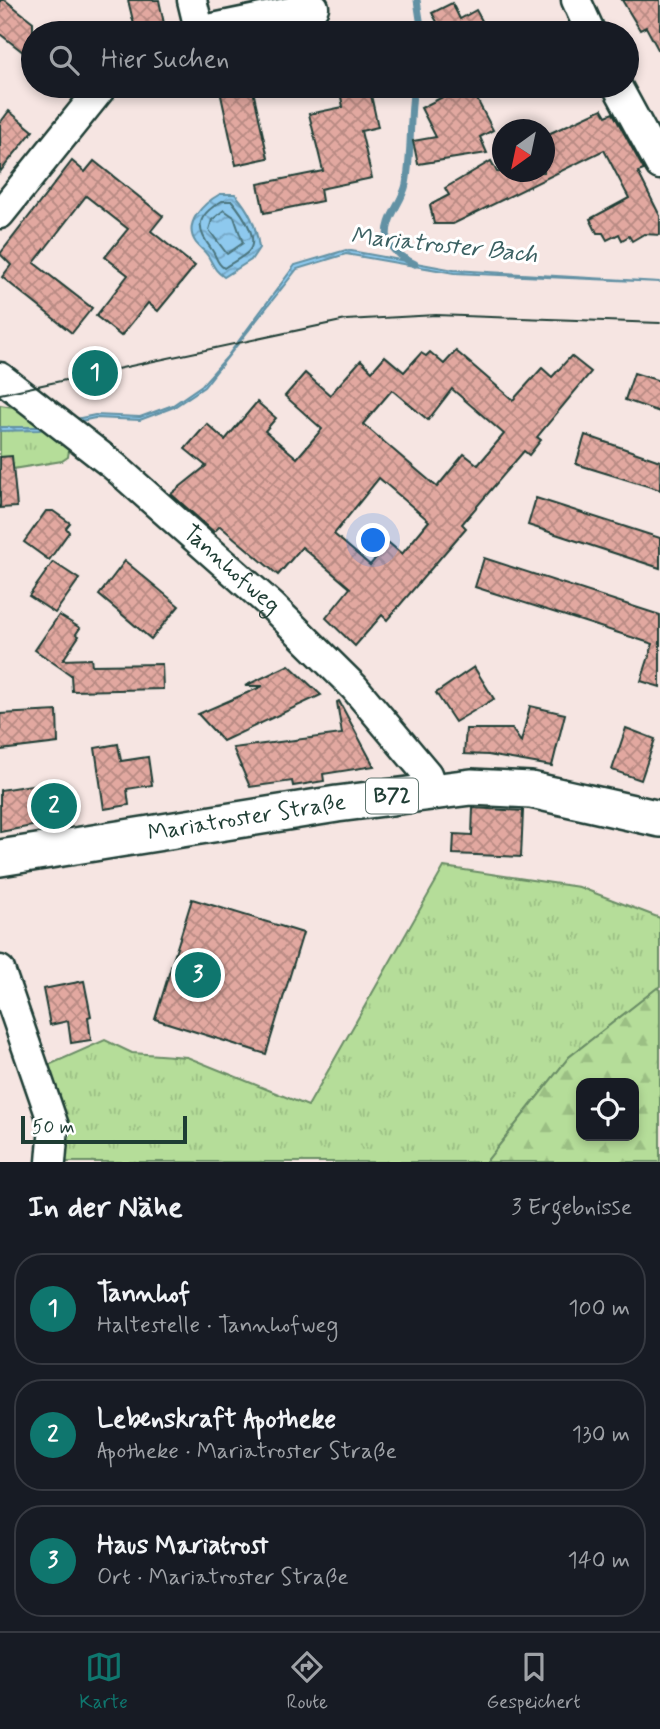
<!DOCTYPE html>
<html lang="de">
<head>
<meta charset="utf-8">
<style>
	:root { --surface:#171b24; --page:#242831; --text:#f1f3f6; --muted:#9ea1a6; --line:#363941; --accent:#0f766e }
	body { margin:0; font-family:Mynerve,sans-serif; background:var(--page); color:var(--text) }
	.controls { position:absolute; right:21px; bottom:21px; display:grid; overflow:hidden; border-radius:14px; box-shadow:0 4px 10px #0003 }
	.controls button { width:63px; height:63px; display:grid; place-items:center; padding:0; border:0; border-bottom:2px solid var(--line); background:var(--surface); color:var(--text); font:35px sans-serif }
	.compass { position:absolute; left:492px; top:119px; width:63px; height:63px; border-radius:50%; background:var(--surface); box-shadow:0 4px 10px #0003; rotate:213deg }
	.scale { position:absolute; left:21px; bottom:18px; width:166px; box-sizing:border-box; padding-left:7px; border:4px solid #1f3d34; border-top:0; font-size:19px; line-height:24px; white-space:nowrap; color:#1f3d34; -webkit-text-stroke:5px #fff; paint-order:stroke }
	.you { position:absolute; left:374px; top:541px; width:24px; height:24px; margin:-18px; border:5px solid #fff; border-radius:50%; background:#1a73e8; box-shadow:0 0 0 10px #1a73e833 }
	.badge { display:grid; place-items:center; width:46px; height:46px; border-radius:50%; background:var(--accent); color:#fff; font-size:23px; font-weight:700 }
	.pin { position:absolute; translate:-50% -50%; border:4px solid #fff; box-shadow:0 2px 7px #0006 }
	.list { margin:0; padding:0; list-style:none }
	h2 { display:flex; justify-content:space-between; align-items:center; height:91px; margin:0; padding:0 28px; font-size:30px }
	h2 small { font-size:23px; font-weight:400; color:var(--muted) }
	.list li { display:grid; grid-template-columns:46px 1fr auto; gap:21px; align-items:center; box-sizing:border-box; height:112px; margin:0 14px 14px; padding:0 14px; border:2px solid var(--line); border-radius:28px }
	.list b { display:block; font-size:26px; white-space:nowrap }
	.list p { margin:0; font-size:23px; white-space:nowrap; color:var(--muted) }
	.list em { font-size:23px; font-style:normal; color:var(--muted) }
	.icon { flex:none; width:38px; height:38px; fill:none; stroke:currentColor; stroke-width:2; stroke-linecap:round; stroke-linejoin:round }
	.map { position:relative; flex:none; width:660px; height:1162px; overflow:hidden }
	.search { position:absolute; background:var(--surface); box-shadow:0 4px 10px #0003; left:21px; right:21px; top:21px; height:77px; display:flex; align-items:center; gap:18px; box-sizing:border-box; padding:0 24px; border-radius:38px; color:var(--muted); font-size:26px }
	.sheet { height:469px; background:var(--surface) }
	nav { display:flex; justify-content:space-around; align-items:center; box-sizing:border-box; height:98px; border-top:2px solid var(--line); background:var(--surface); font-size:19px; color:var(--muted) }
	nav a { display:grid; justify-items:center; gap:4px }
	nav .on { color:var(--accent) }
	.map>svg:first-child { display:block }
</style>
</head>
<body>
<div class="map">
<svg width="660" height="1162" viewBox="0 0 660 1162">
	<defs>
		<pattern id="grass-tufts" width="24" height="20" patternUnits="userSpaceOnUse" patternTransform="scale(1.75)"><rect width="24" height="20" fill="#b5dd99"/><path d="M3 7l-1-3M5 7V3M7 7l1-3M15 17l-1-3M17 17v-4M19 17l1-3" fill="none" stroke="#9bbf84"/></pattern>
		<pattern id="forest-firs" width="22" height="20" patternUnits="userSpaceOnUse" patternTransform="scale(1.75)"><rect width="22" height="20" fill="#b5dd99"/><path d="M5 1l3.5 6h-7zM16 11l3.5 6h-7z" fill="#9bbf84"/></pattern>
		<pattern id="water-waves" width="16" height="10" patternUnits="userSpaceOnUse" patternTransform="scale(1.75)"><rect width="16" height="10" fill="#8ec9ee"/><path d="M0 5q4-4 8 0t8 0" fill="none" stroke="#73a4c2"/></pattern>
		<pattern id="building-cross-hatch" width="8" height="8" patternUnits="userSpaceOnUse" patternTransform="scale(1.75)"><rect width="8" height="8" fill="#e2a8a0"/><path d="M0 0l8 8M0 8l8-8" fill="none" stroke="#b78a83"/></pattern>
	</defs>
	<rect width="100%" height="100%" fill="#f6e5e2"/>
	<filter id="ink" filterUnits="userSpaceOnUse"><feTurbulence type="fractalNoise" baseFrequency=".0143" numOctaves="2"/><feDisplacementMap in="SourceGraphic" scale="14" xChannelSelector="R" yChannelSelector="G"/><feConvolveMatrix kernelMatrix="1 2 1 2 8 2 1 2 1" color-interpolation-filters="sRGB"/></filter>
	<g filter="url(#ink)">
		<g fill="url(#grass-tufts)" stroke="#6a8d66" stroke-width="2">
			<polygon points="0,405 32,410 70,443 68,457 62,461 0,471"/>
			<polygon points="444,867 579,887 660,918 660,986 569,1057 486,1162 51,1162 35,1071 105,1040 132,1053 187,1057 308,1106"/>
		</g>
		<path fill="url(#forest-firs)" stroke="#6a8d66" stroke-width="2" fill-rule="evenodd" d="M657 988 660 990V1162H486L569 1057ZM581 1083H634V1136H581Z"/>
		<g fill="url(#water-waves)" stroke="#6291a4" stroke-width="2">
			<path d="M220 194H235C250 211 256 225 259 248L251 260 224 277C214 270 214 266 208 256 205 251 200 248 196 243 182 223 204 203 220 194Z"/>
			<polygon points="346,250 454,270 660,282 454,273 346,254 297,269 204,387 174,407 140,420 95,418 39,430 0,431 0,427 37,427 95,415 140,417 173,405 202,385 226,358 295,265"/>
		</g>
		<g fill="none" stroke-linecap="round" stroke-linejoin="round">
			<g stroke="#4b757e" stroke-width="2">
				<path d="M222 201H232C241 212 261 239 248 252 242 258 231 263 224 268 216 263 217 257 212 250 195 228 196 216 222 201Z"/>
				<polygon points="224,210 234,217 243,243 227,254 209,230 212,220"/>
			</g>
			<g stroke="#6291a4" stroke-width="7">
				<polyline points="417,0 422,33"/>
				<path d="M414 86C409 118 412 152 406 184 403 202 383 220 388 240 391 252 405 259 415 264"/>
			</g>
		</g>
		<g fill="url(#building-cross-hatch)" stroke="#1f3d34" stroke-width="2" fill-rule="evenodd">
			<polygon points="0,0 5,0 33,22 33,60 0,34"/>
			<polygon points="128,0 159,0 166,33 136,33"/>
			<polygon points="622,0 660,0 660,53 646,27 640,30"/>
			<polygon points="452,3 460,19 476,10 489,33 433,33 441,29 432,13"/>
			<polygon points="219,86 252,86 268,158 236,165"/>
			<polygon points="339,86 369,86 378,127 361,131 372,178 320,189 322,201 264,213 258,184 323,171 309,114 343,107"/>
			<polygon points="464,86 470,86 493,130 480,137 487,153 418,164 413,141 436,137 421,108"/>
			<polygon points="602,109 606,116 613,113 644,170 638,172 660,216 660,235 644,234 632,241 629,236 622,240 619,234 607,240 603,233 597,233 590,219 629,198 604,150 453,224 434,224 430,205 449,195 445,188 491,161 497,172 544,172 544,136"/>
			<polygon points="9,111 33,131 0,172 0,123"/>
			<polygon points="72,161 85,172 94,161 163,216 151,231 195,266 158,311 148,303 121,336 96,316 128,275 105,257 128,229 86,196 34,263 92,308 72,333 2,277 11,265 0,254"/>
			<path d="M456 351 513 400 542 368 552 377 571 356 591 372 537 437 541 440 529 455 524 451 462 524 466 528 387 620 382 615 355 646 326 618 350 588 302 547 278 575 220 526 214 532 171 494 206 466 185 449 207 424 225 440 257 402 276 418 265 431 297 458 322 429 285 396 305 373 330 395 361 360 372 371 385 356 404 372 421 353 426 356 430 352 444 364ZM452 389 504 434 478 465 464 454 437 487 363 424 392 390 428 420ZM379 478 429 521 402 554 389 543 370 565 334 534Z"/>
			<polygon points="634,373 660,381 660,412 625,400"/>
			<polygon points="585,435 660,461 660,490 576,464"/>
			<polygon points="12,456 17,507 0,508 0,457"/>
			<polygon points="536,498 660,538 660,568 528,525"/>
			<polygon points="46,511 53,511 70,523 66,528 69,532 49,560 24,542"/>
			<polygon points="484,558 660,615 660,687 641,681 653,644 475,587"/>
			<polygon points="125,561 179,606 151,639 99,595"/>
			<polygon points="53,562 79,579 55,613 29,596"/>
			<polygon points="59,615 80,628 76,634 79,636 63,660 91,659 92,665 162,664 163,689 72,691 71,675 35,650"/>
			<polygon points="289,665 321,695 223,741 198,714 263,686 245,686"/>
			<polygon points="474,667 494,699 455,722 436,693"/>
			<polygon points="339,701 374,766 323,774 324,781 293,786 292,781 250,787 233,748 342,734 337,702"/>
			<polygon points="530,706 565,714 552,766 488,755 464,754 466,729 512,729 521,742"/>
			<polygon points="57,711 58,743 0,750 0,714"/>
			<polygon points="626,728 655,739 641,780 612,770"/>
			<polygon points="118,744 121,761 148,757 152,785 127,789 129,805 104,809 95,748"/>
			<polygon points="57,781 64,820 0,832 0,790"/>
			<polygon points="473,808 523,811 521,857 453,854 454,834 472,835"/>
			<polygon points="192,899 303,933 266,1054 155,1019"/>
			<polygon points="84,981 91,1016 88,1017 91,1040 71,1043 68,1021 50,1025 43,989"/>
		</g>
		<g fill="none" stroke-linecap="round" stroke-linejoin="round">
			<defs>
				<g id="minor">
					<polyline points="192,0 200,33"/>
					<polyline points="576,0 591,33"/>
					<polyline points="199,31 314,7"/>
					<polyline points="617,86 660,165"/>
					<polyline points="0,214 103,86"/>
					<path id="s1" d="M0 377 114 466 272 606 354 687 427 774 433 790"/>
					<polyline points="0,970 54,1126 51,1162"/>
				</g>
				<g id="major">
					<path id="s2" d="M0 858 337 804 471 787 531 790 660 819"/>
				</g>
			</defs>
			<use href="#minor" stroke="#1f3d34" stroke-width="33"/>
			<use href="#major" stroke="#1f3d34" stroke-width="40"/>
			<use href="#minor" stroke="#fff" stroke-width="28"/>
			<use href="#major" stroke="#fff" stroke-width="35"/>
			<polyline stroke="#1f3d34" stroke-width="2" points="0,394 346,320 436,315 660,323"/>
		</g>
	</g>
	<g text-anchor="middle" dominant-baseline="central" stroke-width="6" stroke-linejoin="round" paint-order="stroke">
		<rect fill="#fff" stroke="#627771" stroke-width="2" x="366" y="778.5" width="52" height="35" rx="5"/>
		<g font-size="21" font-weight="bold" fill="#1f3d34">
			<text x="392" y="796">B72</text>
		</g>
		<g font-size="23" fill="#1f3d34" stroke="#fff">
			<text stroke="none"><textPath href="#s1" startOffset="301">Tannhofweg</textPath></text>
			<text stroke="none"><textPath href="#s2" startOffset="250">Mariatroster Straße</textPath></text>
		</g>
		<g font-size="24" font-style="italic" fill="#3b6062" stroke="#fff">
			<text transform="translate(444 246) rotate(6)">Mariatroster Bach</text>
		</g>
	</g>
</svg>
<div class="controls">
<button><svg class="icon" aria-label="locate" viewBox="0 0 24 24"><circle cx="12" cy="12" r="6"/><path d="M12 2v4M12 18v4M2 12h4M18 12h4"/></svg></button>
</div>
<svg class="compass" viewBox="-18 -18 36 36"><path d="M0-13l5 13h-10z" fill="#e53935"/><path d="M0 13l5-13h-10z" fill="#9ea1a6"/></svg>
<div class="scale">50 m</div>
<div class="you"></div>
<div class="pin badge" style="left:95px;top:373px">1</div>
<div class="pin badge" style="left:54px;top:806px">2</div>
<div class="pin badge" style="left:198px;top:975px">3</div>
<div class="search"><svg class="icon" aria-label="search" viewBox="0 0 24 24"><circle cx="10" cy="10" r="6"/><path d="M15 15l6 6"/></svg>Hier suchen</div>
</div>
<section class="sheet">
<h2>In der Nähe<small>3 Ergebnisse</small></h2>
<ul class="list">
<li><span class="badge">1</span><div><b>Tannhof</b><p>Haltestelle · Tannhofweg</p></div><em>100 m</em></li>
<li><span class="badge">2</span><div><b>Lebenskraft Apotheke</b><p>Apotheke · Mariatroster Straße</p></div><em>130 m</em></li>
<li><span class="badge">3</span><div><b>Haus Mariatrost</b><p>Ort · Mariatroster Straße</p></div><em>140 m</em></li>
</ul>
</section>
<nav>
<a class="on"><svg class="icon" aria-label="map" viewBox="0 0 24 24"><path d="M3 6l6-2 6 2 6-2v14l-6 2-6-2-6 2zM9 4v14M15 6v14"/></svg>Karte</a>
<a><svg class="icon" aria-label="directions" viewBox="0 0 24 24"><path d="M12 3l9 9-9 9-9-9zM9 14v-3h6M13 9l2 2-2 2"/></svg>Route</a>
<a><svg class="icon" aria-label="saved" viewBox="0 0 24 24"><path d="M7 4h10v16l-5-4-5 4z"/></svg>Gespeichert</a>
</nav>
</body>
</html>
